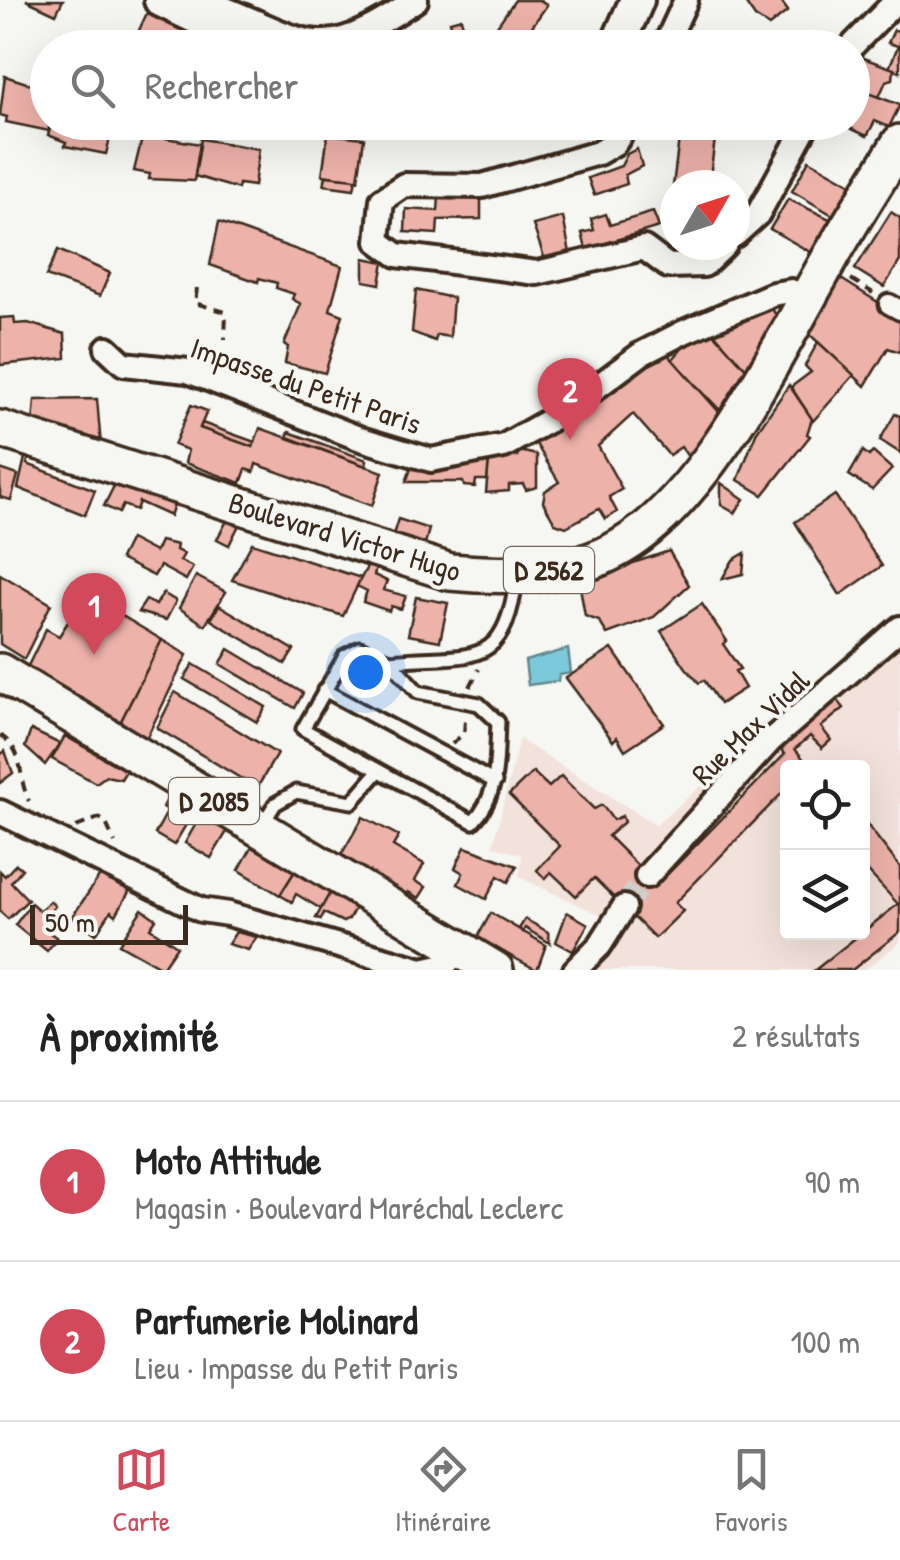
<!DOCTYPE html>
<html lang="fr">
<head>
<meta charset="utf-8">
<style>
	:root { --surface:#fff; --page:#f2f2f2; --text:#222; --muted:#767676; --line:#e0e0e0; --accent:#d1495b }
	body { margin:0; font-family:"Patrick Hand",sans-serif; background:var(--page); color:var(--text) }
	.controls { position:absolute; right:30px; bottom:30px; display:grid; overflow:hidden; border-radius:10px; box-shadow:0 10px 40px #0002 }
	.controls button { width:90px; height:90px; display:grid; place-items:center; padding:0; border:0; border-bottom:2px solid var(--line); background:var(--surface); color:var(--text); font:50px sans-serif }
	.compass { position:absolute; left:660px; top:170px; width:90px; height:90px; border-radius:50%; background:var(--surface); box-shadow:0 10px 40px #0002; rotate:51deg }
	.scale { position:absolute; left:30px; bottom:25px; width:158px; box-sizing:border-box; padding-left:10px; border:5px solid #3b2a1e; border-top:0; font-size:28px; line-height:35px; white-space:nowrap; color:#3b2a1e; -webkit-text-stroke:8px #f6f6f2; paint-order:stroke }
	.you { position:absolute; left:365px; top:672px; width:35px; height:35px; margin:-25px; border:8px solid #fff; border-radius:50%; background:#1a73e8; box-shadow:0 0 0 15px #1a73e833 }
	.badge { display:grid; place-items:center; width:65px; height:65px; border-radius:50%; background:var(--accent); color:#fff; font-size:32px; font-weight:700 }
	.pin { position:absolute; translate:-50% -82px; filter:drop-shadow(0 2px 5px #0008) }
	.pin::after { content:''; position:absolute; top:52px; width:35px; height:30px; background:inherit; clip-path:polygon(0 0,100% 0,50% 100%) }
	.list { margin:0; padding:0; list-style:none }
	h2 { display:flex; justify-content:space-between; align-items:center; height:130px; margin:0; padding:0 40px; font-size:42px }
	h2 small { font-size:32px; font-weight:400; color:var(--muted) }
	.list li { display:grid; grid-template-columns:65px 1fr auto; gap:30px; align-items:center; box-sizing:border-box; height:160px; padding:0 40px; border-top:2px solid var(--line) }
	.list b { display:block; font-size:38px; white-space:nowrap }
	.list p { margin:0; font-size:32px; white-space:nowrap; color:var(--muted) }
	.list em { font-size:32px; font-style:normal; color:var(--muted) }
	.icon { flex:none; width:55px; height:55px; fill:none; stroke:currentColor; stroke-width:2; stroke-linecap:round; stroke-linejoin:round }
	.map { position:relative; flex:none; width:900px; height:970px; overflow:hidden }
	.search { position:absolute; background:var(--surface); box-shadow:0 10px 40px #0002; left:30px; right:30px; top:30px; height:110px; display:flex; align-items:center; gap:25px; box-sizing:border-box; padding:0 35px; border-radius:55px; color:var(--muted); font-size:38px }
	.sheet { height:450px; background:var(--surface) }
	nav { display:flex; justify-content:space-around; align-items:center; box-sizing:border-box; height:140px; border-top:2px solid var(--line); background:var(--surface); font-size:28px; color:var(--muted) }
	nav a { display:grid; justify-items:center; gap:5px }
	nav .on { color:var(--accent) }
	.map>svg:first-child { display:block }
</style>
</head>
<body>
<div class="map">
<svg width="900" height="970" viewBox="0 0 900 970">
	<rect width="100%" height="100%" fill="#f6f6f2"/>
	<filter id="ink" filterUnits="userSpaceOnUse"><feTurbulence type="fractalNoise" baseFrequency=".01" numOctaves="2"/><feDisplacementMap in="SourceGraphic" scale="20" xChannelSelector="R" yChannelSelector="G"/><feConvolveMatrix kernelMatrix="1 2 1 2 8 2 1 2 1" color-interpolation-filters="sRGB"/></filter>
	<g filter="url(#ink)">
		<path fill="#f3e2dc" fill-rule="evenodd" d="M900 612V942L864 970H565L607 918 519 877 522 855 493 846 519 739 656 825ZM788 768H862V932H788Z"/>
		<polygon fill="#7cc9db" stroke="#62898f" stroke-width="2.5" points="568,649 571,673 559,675 558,681 528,685 525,661"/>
		<g fill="#edb2aa" stroke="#3b2a1e" stroke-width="2.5">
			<polygon points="26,0 63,0 56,14"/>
			<polygon points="515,0 540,0 547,5 517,48 434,48 431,46 427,37 453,31 450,21 461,18 464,29 490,47 495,41 490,36"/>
			<polygon points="751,0 780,0 788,11 769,26 755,17 746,4"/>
			<polygon points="148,11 191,32 184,48 146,48 134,41"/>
			<polygon points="894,30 900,31 900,72 889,68 898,46 888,43"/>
			<polygon points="863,58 894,69 893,79 886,81 879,97 852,87"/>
			<polygon points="5,76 48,90 49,131 6,122 7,117 0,115"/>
			<polygon points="852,87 900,105 889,127 875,121 867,136 837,122 852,122"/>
			<polygon points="52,122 114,122 106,154 65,146 66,142 48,135"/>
			<polygon points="681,122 717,124 709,184 675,185 675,198 672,194"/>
			<polygon points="143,134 200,144 194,181 149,179 150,174 134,171"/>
			<polygon points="328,134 364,138 358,180 322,175"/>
			<polygon points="201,139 259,149 254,186 239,184 238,189 195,176"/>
			<polygon points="637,149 642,166 625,175 627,184 594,195 588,178 621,166 627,154"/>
			<polygon points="809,160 855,186 836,217 792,191"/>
			<polygon points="326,176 356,179 354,189 324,185"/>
			<polygon points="439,197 481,197 481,219 438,220 437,234 405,232 406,209 438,211"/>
			<polygon points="788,199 834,221 814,254 770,229"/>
			<polygon points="653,212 659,227 586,249 582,233 594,230 591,219 606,214 610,225"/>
			<polygon points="891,212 900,218 900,261 884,287 855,269"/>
			<polygon points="563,217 570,253 545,260 533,225"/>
			<polygon points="219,222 342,266 330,310 343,315 325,373 285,363 288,347 284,344 301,304 292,299 294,294 276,288 277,283 259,278 258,282 210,265"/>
			<polygon points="58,250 110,273 100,296 46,276"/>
			<polygon points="364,258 384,262 380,284 364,281"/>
			<polygon points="838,277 900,316 900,352 888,348 865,386 805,330"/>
			<polygon points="416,290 453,298 450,337 437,335 435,341 412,332"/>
			<polygon points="770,305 777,317 746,369 712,331"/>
			<polygon points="14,317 15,324 28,323 65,334 66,358 0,365 0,318"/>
			<polygon points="712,331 746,369 720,410 672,360 687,343"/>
			<polygon points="818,342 854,375 813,421 791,387 811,372 805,366"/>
			<polygon points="665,351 719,412 689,458 681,447 669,455 633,414 598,446 622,489 609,497 617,512 605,519 599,509 566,527 555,523 543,502 545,491 559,482 533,439"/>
			<polygon points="789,385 812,419 807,434 810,436 763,495 738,480 756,433"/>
			<polygon points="97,399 101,446 33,424 35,400"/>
			<polygon points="191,405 207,411 200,428 253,447 260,428 383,472 372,506 256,464 254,472 246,469 241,483 185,463 188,450 174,445"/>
			<polygon points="895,414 900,416 900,453 880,440"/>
			<polygon points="202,423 255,442 253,447 200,428"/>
			<polygon points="289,432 367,460 366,466 287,437"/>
			<polygon points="519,451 537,455 537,487 526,490 523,484 509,485 509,491 486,493 489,459 517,456"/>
			<polygon points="863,451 869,456 873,452 892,469 872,490 849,475"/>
			<polygon points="26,453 30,455 27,464 95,490 85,515 18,488"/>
			<polygon points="489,459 487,480 476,480 475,487 464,486 463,482 406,482 413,463 466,467"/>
			<polygon points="0,469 18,475 11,500 0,497"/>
			<polygon points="116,482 175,502 170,516 139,502 136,510 123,505 119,513 104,506"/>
			<polygon points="721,483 744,499 735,513 721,505"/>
			<polygon points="835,495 882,566 840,595 795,522"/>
			<polygon points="228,519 240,523 229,545 217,539"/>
			<polygon points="398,519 429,529 424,548 392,538"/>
			<polygon points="130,539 155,552 160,541 177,545 176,550 184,554 180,561 193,567 186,580 160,566 154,576 120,559"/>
			<polygon points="252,543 361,578 343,616 232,580"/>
			<polygon points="669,551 689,585 654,617 607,634 599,621 585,616 579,581"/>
			<polygon points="745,553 743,574 722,579 733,560"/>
			<polygon points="368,565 376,569 374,575 387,581 383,590 406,596 401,609 391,606 389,611 363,602 367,591 357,586"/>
			<polygon points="0,574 51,604 24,659 0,644"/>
			<polygon points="196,576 226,592 205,625 179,608"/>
			<polygon points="163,593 176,601 166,620 138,612 146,600 156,605"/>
			<polygon points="86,594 162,640 119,725 26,670 46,629 59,636"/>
			<polygon points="416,597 448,603 440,641 408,635"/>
			<polygon points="702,604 727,641 723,644 740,669 735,671 745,688 720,704 704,680 699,683 686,668 661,631"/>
			<polygon points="219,605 294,650 285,664 211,620"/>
			<polygon points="162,640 187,655 145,741 119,725"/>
			<polygon points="229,649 303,693 295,708 220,664"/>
			<polygon points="612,649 664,724 625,750 617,737 613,741 566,678"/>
			<polygon points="193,664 266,707 257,722 184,679"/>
			<polygon points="175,692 277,754 257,788 157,728"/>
			<polygon points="834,696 844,708 821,727 831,740 822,748 810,736 795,749 811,768 788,768 788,787 675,903 683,911 655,938 594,878 576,896 551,872 545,879 537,870 560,846 509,795 533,772 549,787 561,776 594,809 602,805 613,820 622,816 624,822 608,836 657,885 785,754 775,744"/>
			<polygon points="31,730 60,744 45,765 25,747"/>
			<polygon points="65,736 126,771 121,779 106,776 96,783 52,759"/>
			<polygon points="5,751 13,773 0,783 0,755"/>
			<polygon points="169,796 194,811 174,845 155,834 168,810 163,807"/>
			<polygon points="201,815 228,830 211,858 185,843"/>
			<polygon points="363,817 399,836 393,846 424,864 415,881 426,887 419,898 408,892 406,896 340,857"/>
			<polygon points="862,818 900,867 900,932 852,970 815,970 898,904 862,865"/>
			<polygon points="253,845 295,871 280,895 239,870"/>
			<polygon points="465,847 517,866 508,882 498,876 486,899 458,884 463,873 455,868"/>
			<polygon points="16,864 22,869 11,882 28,900 8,919 0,912 0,871 5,876"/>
			<polygon points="103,871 130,890 116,915 111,911 96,934 72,917"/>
			<polygon points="295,871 331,891 321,909 296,894 292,902 280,895"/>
			<polygon points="331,891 356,906 349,919 343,922 324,913 321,919 316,918"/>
			<polygon points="50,901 55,906 47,916 55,924 49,932 57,938 47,951 15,925 31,903 40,911"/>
			<polygon points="142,909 156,919 150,928 177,946 162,968 119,944"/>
			<polygon points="567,912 588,924 573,951 556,942"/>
			<polygon points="491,913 546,945 537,970 477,938"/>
			<polygon points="525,919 548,932 550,943 525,928 523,932 519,929"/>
			<polygon points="236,932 257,937 248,950 228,944"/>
		</g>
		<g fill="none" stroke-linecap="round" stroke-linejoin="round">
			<polyline stroke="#d1cdc8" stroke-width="22" stroke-dasharray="22 11" stroke-linecap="butt" points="624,907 647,876"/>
			<defs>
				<g id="service">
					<path d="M360 648 390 661 418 692 479 704 498 722C496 757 500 795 473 822L303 729 345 656Z"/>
					<path d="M390 661C473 653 503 673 517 577"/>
					<polyline points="324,690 495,782"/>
					<polyline points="262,825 275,804 296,792 352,802 378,772"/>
				</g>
				<polyline id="pedestrian" points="889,304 900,310"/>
				<g id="minor">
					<path d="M194 13 200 3 208 2C311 41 314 69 416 0"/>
					<polyline points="664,48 686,0"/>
					<polyline points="850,48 897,0"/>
					<polyline points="629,122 615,143 598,153 482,186 404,185 382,200 378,241 397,255 537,273 644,248 668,266 704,265 725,245"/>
					<polyline points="735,235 758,214 808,122"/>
					<polyline points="107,348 124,364 188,371 361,439 431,460 504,446 562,413 641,354 684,332 773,294 791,291 807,298"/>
					<polyline points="0,812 201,910 228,914 422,970 445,965 459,948"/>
					<polyline points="647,876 770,741 900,628"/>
					<polyline points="575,970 600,945 624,907"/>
				</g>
				<g id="secondary">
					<polyline points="161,0 262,48"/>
					<polyline points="616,48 637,0"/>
				</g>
				<g id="primary">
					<path d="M0 429 450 572C506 577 571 577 621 547 707 497 776 353 825 267 848 225 875 184 900 143"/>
					<polyline points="0,672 495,970"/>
				</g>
			</defs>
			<use href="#service" stroke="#3b2a1e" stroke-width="19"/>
			<use href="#pedestrian" stroke="#3b2a1e" stroke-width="25"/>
			<use href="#minor" stroke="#3b2a1e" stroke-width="30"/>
			<use href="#secondary" stroke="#3b2a1e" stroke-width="40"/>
			<use href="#primary" stroke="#3b2a1e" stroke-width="42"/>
			<g stroke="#3b2a1e" stroke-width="4" stroke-dasharray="10 8" stroke-linecap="butt">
				<polyline points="851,279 873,293"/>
				<polyline points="197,288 195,303 226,312 225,340"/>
				<polyline points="470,687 479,669"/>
				<path d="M0 735C27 753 16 775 29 801"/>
				<polyline points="452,744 464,733 465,720"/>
				<polyline points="76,827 99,818 105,821 115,843"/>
			</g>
			<use href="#service" stroke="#f6f6f2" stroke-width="11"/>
			<use href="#pedestrian" stroke="#f6f6f2" stroke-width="18"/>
			<use href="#minor" stroke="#f6f6f2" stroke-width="22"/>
			<use href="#secondary" stroke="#f6f6f2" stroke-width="32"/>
			<use href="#primary" stroke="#f6f6f2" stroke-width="35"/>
		</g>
	</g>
	<g text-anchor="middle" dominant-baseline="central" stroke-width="8" stroke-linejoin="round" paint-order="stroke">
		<g fill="#f6f6f2" stroke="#73675e" stroke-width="2.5">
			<rect x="504" y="547" width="90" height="46" rx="8"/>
			<rect x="169" y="778" width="90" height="46" rx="8"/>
		</g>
		<g font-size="28" font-weight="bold" fill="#3b2a1e">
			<text x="549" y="570">D 2562</text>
			<text x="214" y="801">D 2085</text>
		</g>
		<g font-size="30" fill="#3b2a1e" stroke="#f6f6f2">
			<text transform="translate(306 385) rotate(19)">Impasse du Petit Paris</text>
			<text transform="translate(345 536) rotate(17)">Boulevard Victor Hugo</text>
			<text transform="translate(750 727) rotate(-44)">Rue Max Vidal</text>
		</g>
	</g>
</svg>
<div class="controls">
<button><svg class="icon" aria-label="locate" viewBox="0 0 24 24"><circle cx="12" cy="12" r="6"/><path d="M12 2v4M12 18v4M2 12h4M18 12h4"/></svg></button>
<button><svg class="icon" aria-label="layers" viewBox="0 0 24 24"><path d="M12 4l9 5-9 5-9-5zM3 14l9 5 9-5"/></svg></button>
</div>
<svg class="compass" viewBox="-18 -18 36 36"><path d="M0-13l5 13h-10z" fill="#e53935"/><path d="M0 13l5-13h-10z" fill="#767676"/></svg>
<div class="scale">50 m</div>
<div class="you"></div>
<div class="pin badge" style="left:94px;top:655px">1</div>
<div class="pin badge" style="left:570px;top:440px">2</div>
<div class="search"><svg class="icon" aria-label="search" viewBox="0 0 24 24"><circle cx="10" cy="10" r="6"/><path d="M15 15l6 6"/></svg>Rechercher</div>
</div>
<section class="sheet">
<h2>À proximité<small>2 résultats</small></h2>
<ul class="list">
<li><span class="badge">1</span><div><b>Moto Attitude</b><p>Magasin · Boulevard Maréchal Leclerc</p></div><em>90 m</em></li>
<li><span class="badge">2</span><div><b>Parfumerie Molinard</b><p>Lieu · Impasse du Petit Paris</p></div><em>100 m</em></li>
</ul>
</section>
<nav>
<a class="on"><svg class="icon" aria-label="map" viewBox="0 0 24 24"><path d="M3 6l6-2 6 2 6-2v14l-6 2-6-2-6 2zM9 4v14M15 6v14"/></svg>Carte</a>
<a><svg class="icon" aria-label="directions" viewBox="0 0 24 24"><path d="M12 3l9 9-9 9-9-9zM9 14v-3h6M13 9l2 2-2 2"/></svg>Itinéraire</a>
<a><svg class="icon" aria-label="saved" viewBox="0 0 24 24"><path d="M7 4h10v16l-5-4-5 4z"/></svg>Favoris</a>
</nav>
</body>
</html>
